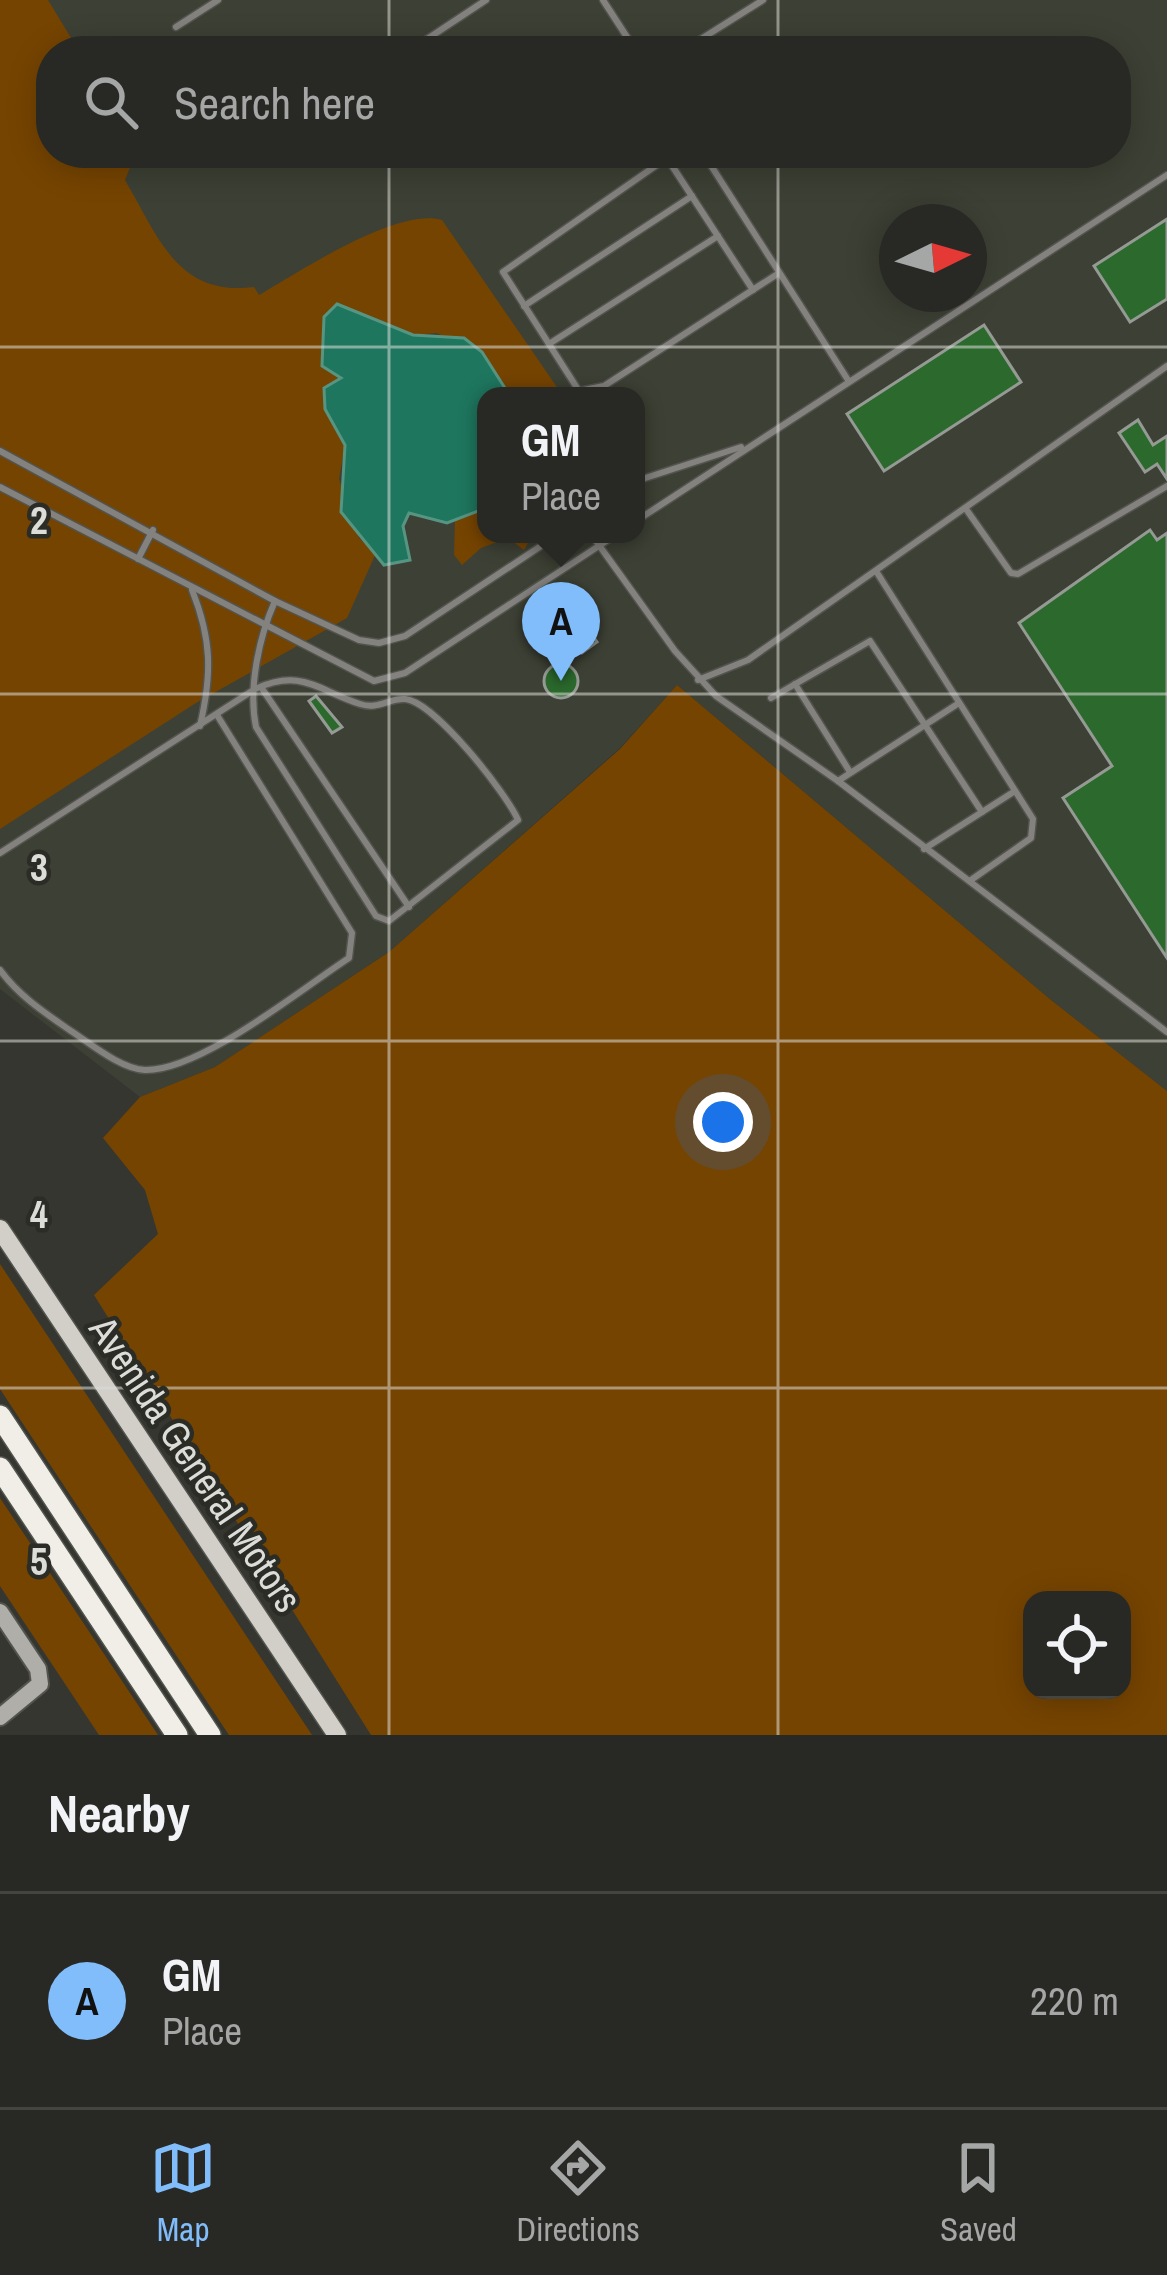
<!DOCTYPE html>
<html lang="en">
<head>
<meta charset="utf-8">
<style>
	:root { --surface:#282824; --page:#343431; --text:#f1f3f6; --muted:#a5a6a6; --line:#444441; --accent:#81bdfa }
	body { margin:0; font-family:"Archivo Narrow",sans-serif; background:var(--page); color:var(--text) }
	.controls { position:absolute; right:36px; bottom:36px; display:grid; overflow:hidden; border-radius:24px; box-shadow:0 6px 30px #0003 }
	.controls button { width:108px; height:108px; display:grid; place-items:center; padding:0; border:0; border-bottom:3px solid var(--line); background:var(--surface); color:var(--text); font:60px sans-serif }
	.compass { position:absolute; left:879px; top:204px; width:108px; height:108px; border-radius:50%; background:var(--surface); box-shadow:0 6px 30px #0003; rotate:85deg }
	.you { position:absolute; left:723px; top:1122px; width:42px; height:42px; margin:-30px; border:9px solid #fff; border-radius:50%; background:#1a73e8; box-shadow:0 0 0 18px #1a73e833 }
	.badge { display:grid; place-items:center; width:78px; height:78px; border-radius:50%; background:var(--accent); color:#111; font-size:39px; font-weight:700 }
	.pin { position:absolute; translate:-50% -99px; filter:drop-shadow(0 3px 6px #0008) }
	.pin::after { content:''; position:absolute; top:63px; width:42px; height:36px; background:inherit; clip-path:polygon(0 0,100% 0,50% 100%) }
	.popup { position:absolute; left:477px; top:387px; width:168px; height:156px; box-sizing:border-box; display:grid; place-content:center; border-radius:24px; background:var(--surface); filter:drop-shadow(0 3px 9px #0005); font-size:39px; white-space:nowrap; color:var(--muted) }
	.popup b { font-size:45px; color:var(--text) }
	.popup::after { content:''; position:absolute; left:50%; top:100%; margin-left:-24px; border:24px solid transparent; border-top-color:var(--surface) }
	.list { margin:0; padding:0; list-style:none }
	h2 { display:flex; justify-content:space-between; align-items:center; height:156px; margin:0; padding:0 48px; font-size:51px }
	h2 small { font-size:39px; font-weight:400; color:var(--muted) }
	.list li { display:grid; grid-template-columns:78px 1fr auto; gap:36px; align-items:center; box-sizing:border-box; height:216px; padding:0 48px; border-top:3px solid var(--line) }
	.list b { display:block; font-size:45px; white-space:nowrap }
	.list p { margin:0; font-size:39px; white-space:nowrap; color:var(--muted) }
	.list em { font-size:39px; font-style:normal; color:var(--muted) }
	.icon { flex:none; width:66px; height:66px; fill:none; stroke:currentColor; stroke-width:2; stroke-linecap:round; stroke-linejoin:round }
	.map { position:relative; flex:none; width:1167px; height:1735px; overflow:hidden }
	.search { position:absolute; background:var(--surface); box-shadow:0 6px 30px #0003; left:36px; right:36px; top:36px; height:132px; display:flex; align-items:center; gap:30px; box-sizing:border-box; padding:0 42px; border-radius:48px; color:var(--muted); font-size:45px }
	.sheet { height:372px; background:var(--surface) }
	nav { display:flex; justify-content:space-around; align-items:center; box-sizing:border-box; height:168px; border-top:3px solid var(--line); background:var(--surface); font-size:33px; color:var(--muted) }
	nav a { display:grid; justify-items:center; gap:6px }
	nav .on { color:var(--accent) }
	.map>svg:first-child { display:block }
</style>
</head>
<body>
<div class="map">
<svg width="1167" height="1735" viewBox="0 0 1167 1735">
	<rect width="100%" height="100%" fill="#353630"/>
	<path fill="#3d4034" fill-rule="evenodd" d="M0 0H1167V1091L1051 1000 677 685 620 748 389 952 215 1067 140 1097 0 989ZM51 51H1116V153H51ZM897 222H969V294H897ZM486 396H636V534H486Z"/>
	<g fill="#764401" fill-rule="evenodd">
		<path d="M0 0H48L79 51H51V153H136L125 180C158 236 177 297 254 287L259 295C299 272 397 207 442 220L563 396H510L484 359 437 333 413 335 337 305 330 313 322 365 341 379 324 389 325 409 345 445 339 479 359 538 376 553 347 618 196 703 0 829Z"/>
		<polygon points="486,508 486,534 533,534 524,550 508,538 481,548 462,565 454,555 455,520"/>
		<path d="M677 685 1051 1000 1167 1091V1735H371L94 1295 158 1234 145 1190 103 1138 140 1097 215 1067 389 952 620 749ZM1032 1600H1122V1690H1032Z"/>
		<polygon points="0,1264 312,1735 229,1735 0,1389"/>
		<polygon points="0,1498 158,1735 99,1735 0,1586"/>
	</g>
	<polygon fill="#1e765e" stroke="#579583" stroke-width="3" points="337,304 413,335 464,338 482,352 510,396 486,396 486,508 447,523 409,513 403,526 410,560 384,565 341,512 345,445 325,409 324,388 341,378 322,366 324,317"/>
	<g fill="#2b692d" stroke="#959a94" stroke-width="3">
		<polygon points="1167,219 1167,299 1130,322 1094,266"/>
		<polygon points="984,325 1021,382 884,471 847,414"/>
		<polygon points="1138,420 1153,445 1167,436 1167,479 1157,464 1145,472 1119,433"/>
		<polygon points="1150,530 1157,540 1167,533 1167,958 1063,798 1112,766 1019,623"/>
		<polygon points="576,612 597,642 582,653 561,623"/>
		<circle cx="561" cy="681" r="17"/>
		<polygon points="316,696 342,727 332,733 309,701"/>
	</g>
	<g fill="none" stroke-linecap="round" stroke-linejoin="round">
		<defs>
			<g id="lane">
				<polyline points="603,0 636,51"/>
				<polyline points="176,27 218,0"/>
				<polyline points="409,51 486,0"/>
				<polyline points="682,51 763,0"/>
				<polyline points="674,153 503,272 579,391 604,386 779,273"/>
				<polyline points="703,153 848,380"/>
				<polyline points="667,158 753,290"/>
				<polyline points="524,306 692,196"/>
				<polyline points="549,344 718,236"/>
				<polyline points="0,451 275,601 359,640 379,643 405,636 559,534"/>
				<polyline points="636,481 741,447"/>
				<polyline points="0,487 374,681 405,673 617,534"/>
				<polyline points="966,509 1011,573 1018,574 1167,486"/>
				<polyline points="636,521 1167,175"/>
				<polyline points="591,534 675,651 716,696 838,781 1167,1032"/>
				<polyline points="138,559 153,530"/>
				<polyline points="876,571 1033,819 1031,838 971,880"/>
				<path d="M192 590C212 640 212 674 200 726"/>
				<polyline points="698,680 748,660 1167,366"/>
				<polyline points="795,684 850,772"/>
				<polyline points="261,687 409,907"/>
				<polyline points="771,698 870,641 982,812"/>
				<polyline points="838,781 959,703"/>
				<polyline points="924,849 1015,791"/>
				<path d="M0 853 255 689C302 668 317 690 360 704 378 710 389 698 405 699 434 701 507 794 518 820L389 921 376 916 256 727C248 688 259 637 275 601"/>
				<path d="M0 970C19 996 45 1013 71 1031 91 1044 121 1069 145 1070 201 1071 301 989 349 958L352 933 217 715"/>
			</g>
			<polyline id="secondary" points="0,1612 38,1669 40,1684 0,1717"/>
			<polyline id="primary" points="0,1229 337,1735"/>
			<g id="highway">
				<polyline points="0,1416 210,1735"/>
				<polyline points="0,1468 177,1735"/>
			</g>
		</defs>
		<use href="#lane" stroke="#53544e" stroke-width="9"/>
		<use href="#secondary" stroke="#53544e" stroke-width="20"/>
		<use href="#primary" stroke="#53544e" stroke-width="21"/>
		<use href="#highway" stroke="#53544e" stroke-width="24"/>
		<use href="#lane" stroke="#84827f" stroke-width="6"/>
		<use href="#secondary" stroke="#b0aea9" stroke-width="16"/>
		<use href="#primary" stroke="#d2cfc9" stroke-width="18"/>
		<use href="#highway" stroke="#f0eee6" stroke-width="21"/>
	</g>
	<path fill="none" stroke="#dcdcd9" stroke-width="3" stroke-opacity="0.55" d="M389 0V51M778 0V51M389 153V1735M778 153V1735M0 347H1167M0 694H1167M0 1041H1167M0 1388H1167"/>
	<g text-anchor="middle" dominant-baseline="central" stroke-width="9" stroke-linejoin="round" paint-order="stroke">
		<g font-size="39" fill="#dcdcd9" stroke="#2b2c26">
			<text transform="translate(196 1464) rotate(56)">Avenida General Motors</text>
		</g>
	</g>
	<g font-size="39" text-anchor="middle" font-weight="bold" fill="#dcdcd9" stroke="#2b2c26" stroke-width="9" stroke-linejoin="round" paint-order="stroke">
		<text x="39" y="534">2</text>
		<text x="39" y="881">3</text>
		<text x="39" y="1228">4</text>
		<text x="39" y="1575">5</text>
	</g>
</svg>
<div class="controls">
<button><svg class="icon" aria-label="locate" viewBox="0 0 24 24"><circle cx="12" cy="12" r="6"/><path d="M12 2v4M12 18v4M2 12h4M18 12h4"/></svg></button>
</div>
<svg class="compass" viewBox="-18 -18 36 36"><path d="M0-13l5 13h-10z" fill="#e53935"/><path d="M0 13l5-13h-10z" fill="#a5a6a6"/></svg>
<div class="you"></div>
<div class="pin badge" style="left:561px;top:681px">A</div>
<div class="popup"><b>GM</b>Place</div>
<div class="search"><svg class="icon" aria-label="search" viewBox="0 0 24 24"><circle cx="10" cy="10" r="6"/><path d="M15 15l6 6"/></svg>Search here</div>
</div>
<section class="sheet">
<h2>Nearby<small></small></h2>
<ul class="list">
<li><span class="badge">A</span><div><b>GM</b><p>Place</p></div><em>220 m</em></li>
</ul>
</section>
<nav>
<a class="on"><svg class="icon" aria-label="map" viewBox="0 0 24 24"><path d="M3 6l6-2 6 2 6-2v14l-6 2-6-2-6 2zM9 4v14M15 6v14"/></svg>Map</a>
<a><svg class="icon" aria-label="directions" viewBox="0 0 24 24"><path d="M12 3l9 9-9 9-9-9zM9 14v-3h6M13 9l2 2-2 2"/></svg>Directions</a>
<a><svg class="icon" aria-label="saved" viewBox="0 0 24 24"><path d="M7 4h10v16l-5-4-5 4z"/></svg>Saved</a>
</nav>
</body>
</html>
